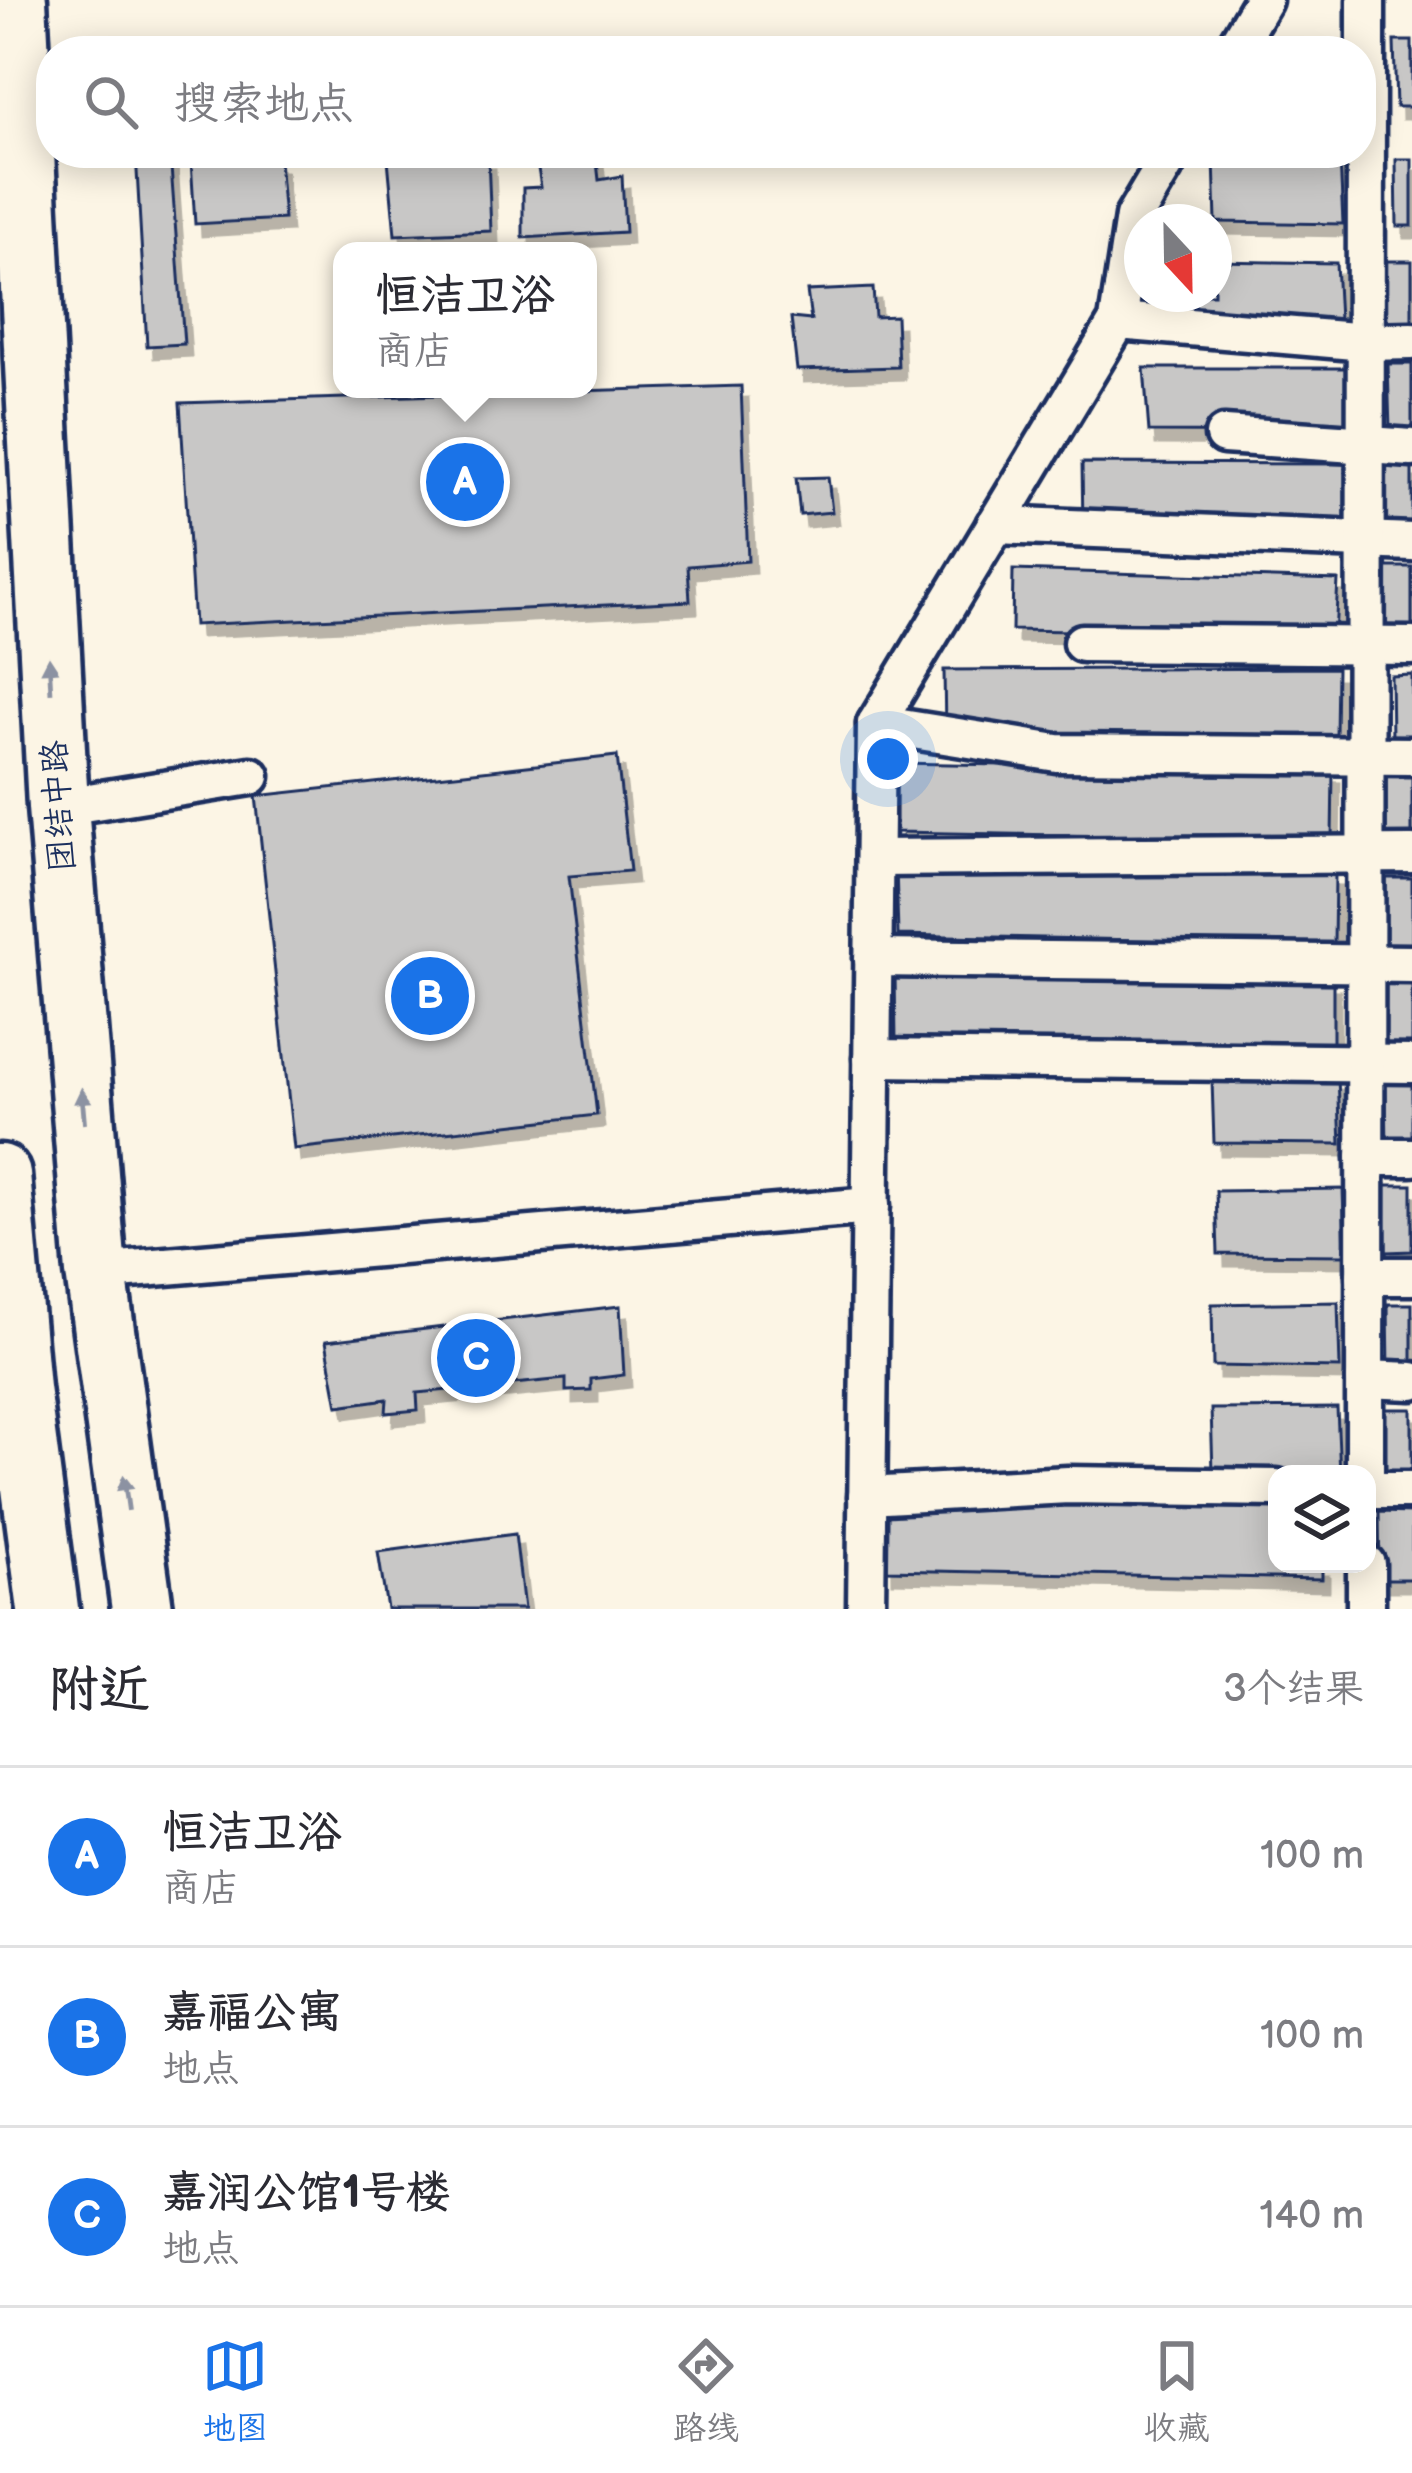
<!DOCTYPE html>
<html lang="zh">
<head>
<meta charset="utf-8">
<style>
	:root { --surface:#fff; --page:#f2f2f3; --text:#2b2b33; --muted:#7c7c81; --line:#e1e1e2; --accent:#1a73e8 }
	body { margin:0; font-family:"Balsamiq Sans","LXGW WenKai TC",sans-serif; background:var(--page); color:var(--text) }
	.controls { position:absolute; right:36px; bottom:36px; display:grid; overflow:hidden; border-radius:24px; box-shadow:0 6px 30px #0003 }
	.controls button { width:108px; height:108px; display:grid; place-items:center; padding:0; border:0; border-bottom:3px solid var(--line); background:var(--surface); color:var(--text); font:60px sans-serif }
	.compass { position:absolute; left:1124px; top:204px; width:108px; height:108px; border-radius:50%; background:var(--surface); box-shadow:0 6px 30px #0003; rotate:158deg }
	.you { position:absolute; left:888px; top:759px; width:42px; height:42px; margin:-30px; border:9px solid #fff; border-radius:50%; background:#1a73e8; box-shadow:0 0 0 18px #1a73e833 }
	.badge { display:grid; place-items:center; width:78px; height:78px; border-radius:50%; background:var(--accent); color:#fff; font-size:39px; font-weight:700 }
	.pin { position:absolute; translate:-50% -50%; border:6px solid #fff; box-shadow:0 3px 12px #0006 }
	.popup { position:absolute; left:333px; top:242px; width:264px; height:156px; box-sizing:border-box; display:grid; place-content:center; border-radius:24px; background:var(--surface); filter:drop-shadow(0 3px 9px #0005); font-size:39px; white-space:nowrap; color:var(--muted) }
	.popup b { font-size:45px; color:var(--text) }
	.popup::after { content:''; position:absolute; left:50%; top:100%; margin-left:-24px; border:24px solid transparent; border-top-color:var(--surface) }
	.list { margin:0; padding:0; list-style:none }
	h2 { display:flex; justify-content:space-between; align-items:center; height:156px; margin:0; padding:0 48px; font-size:51px }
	h2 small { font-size:39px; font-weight:400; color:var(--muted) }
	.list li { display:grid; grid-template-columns:78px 1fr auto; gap:36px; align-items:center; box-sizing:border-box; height:180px; padding:0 48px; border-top:3px solid var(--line) }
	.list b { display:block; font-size:45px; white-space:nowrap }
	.list p { margin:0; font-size:39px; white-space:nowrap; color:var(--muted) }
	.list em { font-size:39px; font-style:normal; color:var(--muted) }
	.icon { flex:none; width:66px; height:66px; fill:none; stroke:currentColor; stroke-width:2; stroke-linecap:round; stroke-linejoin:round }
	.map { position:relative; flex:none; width:1412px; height:1609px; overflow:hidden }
	.search { position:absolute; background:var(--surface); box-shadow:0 6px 30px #0003; left:36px; right:36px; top:36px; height:132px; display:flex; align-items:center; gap:30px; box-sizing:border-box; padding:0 42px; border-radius:48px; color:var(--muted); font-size:45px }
	.sheet { height:696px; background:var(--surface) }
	nav { display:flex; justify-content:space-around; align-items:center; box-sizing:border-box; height:168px; border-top:3px solid var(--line); background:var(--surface); font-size:33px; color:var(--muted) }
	nav a { display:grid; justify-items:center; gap:6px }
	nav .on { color:var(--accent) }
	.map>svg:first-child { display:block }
</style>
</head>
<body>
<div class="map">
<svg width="1412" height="1609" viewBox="0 0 1412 1609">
	<defs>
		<filter id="shadow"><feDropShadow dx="7" dy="12" stdDeviation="0" flood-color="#0004"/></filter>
	</defs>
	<rect width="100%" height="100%" fill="#fcf5e5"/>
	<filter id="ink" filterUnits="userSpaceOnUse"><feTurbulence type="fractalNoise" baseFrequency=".00833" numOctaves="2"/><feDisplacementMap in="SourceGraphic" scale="24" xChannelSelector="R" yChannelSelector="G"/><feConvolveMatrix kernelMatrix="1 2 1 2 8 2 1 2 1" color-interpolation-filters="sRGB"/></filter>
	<g filter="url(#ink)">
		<g fill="#c8c7c6" stroke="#1b2f5e" stroke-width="3" filter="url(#shadow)">
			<polygon points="1394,41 1412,41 1412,107 1396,107"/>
			<polygon points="1339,47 1339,51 1286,51 1286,49"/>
			<polygon points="136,153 170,153 184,344 147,346"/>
			<polygon points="558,153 596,153 599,180 622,176 625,232 523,238 523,188 541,187 536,156"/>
			<polygon points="488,157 491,231 395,235 388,159"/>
			<polygon points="1340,158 1343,224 1216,222 1214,159"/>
			<polygon points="1396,159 1412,159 1412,226 1397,226"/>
			<polygon points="279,160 284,219 195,224 191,161"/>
			<polygon points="1214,261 1336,263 1339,320 1166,317 1167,294 1214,294"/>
			<polygon points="1385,261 1412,261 1412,328 1387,328"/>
			<polygon points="873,288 875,317 896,316 898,367 797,370 791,318 811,320 807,291"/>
			<polygon points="1388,364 1412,364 1412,430 1390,431"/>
			<polygon points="1144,368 1351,368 1350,433 1149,432"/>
			<polygon points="741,386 748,561 688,566 690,601 194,625 180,403"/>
			<polygon points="1082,463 1347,464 1346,528 1083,529"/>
			<rect x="1384" y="466" width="28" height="66"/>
			<polygon points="828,477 832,512 800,515 796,478"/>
			<polygon points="1384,567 1412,567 1412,633 1385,634"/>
			<polygon points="1013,570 1338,580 1335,635 1012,630"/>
			<polygon points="1337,668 1336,738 945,731 944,670"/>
			<polygon points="1412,675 1412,739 1392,739 1391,676"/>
			<polygon points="617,756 630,871 569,876 597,1115 294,1149 256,796"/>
			<polygon points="895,763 1333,771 1332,840 896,832"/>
			<polygon points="1385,776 1412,776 1412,842 1386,842"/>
			<polygon points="896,866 1335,874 1334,944 898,935"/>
			<polygon points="1384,878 1412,878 1412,944 1385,944"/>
			<polygon points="895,972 1333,979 1333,1049 896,1041"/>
			<polygon points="1381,982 1412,982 1412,1048 1382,1048"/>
			<polygon points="1338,1078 1341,1144 1214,1143 1212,1080"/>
			<polygon points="1386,1084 1412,1084 1412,1150 1387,1150"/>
			<polygon points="1385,1185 1412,1185 1412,1251 1386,1252"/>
			<polygon points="1343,1189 1345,1255 1218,1254 1216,1191"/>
			<polygon points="1338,1302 1340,1368 1213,1366 1212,1304"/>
			<polygon points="1388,1304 1412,1304 1412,1371 1389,1371"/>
			<polygon points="620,1306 624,1375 591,1379 591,1390 566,1391 566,1379 417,1393 418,1410 386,1413 387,1399 338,1406 326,1341"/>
			<polygon points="1337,1408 1340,1474 1213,1472 1211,1409"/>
			<polygon points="1378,1409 1412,1409 1412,1475 1379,1475"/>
			<polygon points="885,1501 1277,1508 1277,1564 1322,1564 1322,1579 886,1570"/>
			<polygon points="1379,1512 1412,1513 1412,1579 1380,1579"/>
			<polygon points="515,1534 524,1609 387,1609 378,1552"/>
		</g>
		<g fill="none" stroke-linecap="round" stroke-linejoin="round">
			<defs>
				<g id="street">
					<polyline points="1233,51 1263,0"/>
					<polyline points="1118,321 1366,342 1412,341"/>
					<polyline points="1224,435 1412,448"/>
					<polyline points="995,525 1412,542"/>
					<polyline points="1082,643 1412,646"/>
					<polyline points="876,724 1057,753 1412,756"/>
					<polyline points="58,807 251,776"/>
					<polyline points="875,858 1412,854"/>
					<polyline points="873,958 1412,964"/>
					<polyline points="872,1058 1412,1064"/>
					<polyline points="1365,1157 1412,1157"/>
					<polyline points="96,1272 871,1206"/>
					<polyline points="1365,1276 1412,1276"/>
					<polyline points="1365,1379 1412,1381"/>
					<polyline points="1365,1474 1366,0"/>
					<polyline points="1367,1490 1412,1490"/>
					<polyline points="867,1496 1068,1485 1277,1488"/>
					<polyline points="1366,1564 1366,1609"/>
					<polyline points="866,1609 876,724 1118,321 1134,217 1172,153"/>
				</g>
				<g id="primary">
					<polyline points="16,0 58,807 96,1272 142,1609"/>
					<polyline points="0,1175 19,1388 48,1609"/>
				</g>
			</defs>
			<use href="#street" stroke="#1b2f5e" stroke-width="45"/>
			<use href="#primary" stroke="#1b2f5e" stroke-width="69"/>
			<use href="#street" stroke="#fcf5e5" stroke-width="36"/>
			<use href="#primary" stroke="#fcf5e5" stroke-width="60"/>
		</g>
		<defs><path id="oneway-solid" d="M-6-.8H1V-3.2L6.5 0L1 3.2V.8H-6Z" transform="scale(3)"/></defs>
		<g fill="#8c92a2">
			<use href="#oneway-solid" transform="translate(50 675) rotate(-93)"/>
			<use href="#oneway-solid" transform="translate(83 1106) rotate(-95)"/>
			<use href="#oneway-solid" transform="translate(126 1493) rotate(-98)"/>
		</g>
	</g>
	<g text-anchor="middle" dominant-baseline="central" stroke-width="10" stroke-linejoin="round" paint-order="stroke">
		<g font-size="33" fill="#1b2f5e" stroke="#fcf5e5">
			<text transform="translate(59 806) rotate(-94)">团结中路</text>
		</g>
	</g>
</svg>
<div class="controls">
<button><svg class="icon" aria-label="layers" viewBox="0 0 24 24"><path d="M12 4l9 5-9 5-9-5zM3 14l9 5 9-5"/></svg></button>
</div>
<svg class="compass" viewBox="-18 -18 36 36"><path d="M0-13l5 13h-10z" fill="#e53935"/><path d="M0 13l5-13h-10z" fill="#7c7c81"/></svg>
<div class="you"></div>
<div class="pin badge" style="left:465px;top:482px">A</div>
<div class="popup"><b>恒洁卫浴</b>商店</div>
<div class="pin badge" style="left:430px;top:996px">B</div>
<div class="pin badge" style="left:476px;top:1358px">C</div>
<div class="search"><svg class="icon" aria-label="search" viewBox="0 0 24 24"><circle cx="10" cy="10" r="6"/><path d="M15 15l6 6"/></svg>搜索地点</div>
</div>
<section class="sheet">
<h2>附近<small>3个结果</small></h2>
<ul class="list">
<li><span class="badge">A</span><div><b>恒洁卫浴</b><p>商店</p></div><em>100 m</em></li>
<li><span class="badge">B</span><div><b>嘉福公寓</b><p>地点</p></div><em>100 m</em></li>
<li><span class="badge">C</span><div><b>嘉润公馆1号楼</b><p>地点</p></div><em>140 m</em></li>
</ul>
</section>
<nav>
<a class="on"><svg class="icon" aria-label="map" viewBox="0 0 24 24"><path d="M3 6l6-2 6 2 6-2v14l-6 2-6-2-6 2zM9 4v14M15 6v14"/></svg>地图</a>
<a><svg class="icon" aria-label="directions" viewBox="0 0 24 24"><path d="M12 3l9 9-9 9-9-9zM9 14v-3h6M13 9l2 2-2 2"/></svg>路线</a>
<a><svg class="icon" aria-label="saved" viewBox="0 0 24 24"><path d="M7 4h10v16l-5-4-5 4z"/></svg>收藏</a>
</nav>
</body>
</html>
